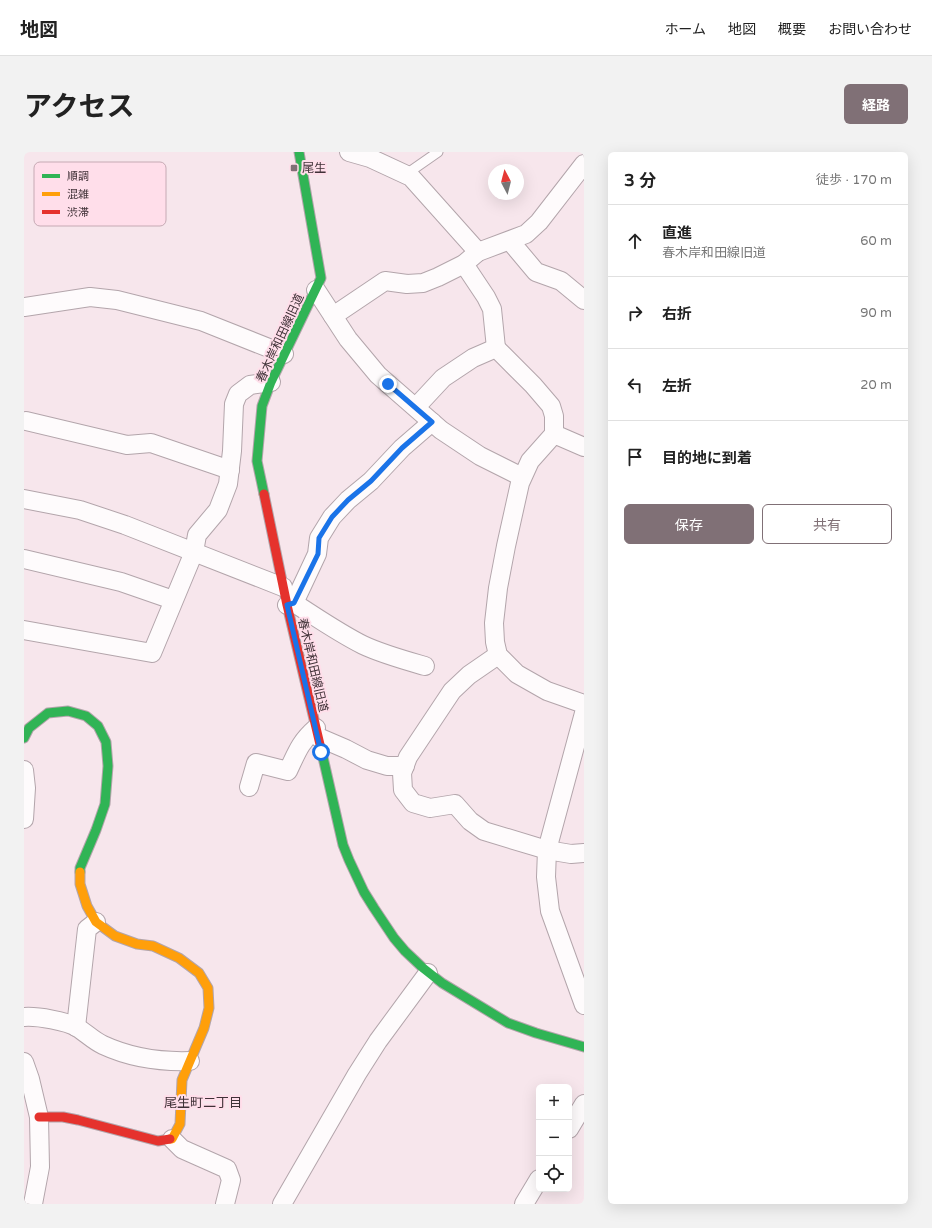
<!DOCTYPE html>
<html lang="ja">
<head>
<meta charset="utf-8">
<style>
	:root { --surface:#fff; --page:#f2f2f2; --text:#222; --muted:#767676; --line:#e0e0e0; --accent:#807076 }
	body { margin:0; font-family:"Varela Round","Noto Sans JP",sans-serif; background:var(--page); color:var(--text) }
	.controls { position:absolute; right:12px; bottom:12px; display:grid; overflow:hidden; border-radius:6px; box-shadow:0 4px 16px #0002 }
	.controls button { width:36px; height:36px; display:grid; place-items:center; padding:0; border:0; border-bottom:1px solid var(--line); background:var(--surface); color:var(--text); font:20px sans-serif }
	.compass { position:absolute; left:464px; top:12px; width:36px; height:36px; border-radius:50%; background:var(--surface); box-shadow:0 4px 16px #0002; rotate:353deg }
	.stop { position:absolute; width:12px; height:12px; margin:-9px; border:3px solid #1a73e8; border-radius:50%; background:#fff }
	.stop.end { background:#1a73e8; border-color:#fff; box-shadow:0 1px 4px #0008 }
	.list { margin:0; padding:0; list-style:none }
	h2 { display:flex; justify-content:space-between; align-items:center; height:52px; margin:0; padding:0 16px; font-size:17px }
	h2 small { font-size:13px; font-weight:400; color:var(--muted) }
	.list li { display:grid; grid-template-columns:26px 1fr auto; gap:12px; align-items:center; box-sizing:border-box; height:72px; padding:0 16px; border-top:1px solid var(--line) }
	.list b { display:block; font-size:15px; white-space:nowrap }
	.list p { margin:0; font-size:13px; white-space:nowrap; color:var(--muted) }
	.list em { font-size:13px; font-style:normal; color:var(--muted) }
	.actions { display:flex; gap:8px; padding:12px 16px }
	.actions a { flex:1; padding:9px 0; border:1px solid var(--accent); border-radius:6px; text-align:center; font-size:14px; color:var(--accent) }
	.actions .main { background:var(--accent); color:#fff }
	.icon { flex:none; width:22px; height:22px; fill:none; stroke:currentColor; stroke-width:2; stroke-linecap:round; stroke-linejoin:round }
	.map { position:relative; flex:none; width:560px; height:1052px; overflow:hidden; border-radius:6px }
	header { display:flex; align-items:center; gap:24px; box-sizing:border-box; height:56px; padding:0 20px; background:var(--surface); border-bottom:1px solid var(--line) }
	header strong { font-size:19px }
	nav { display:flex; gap:22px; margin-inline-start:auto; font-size:14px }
	.intro { display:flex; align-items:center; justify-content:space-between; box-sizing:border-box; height:96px; padding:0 24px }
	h1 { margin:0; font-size:28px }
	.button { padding:10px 18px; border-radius:6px; background:var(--accent); color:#fff; font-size:14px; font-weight:700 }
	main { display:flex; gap:24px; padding:0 24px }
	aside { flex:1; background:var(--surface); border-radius:6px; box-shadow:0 4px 16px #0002 }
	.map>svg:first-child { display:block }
</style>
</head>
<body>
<header>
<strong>地図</strong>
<nav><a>ホーム</a><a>地図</a><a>概要</a><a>お問い合わせ</a></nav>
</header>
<div class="intro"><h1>アクセス</h1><a class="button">経路</a></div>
<main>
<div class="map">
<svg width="560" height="1052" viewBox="0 0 560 1052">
	<rect width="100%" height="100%" fill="#f7e6ec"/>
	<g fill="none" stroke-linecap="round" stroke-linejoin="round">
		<defs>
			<polyline id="lane" points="381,23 414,0"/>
			<g id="street">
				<polyline points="325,0 346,6 387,25 454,100"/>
				<polyline points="486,89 512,120 537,129 560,148"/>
				<polyline points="440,112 462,145 468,157 472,196"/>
				<polyline points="292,138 324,187 354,223 417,278 456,304 498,325"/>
				<polyline points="0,155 66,145 93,148 177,169 260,202"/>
				<polyline points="309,164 361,129 383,132 399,131 414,125 440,112 454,100 502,82 515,70 560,12"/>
				<polyline points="392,255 419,226 449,206 472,196 509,233 527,254 530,264 530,282"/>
				<polyline points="2,269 103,293 127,291 206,318"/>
				<polyline points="560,295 530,282 506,309 496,331 482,394 474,436 470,471 471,490 474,503 493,522 523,539 560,552"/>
				<polyline points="0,347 56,358 101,373 259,435"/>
				<polyline points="0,407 97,430 149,448"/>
				<path d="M270 451C292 465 315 481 339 493 358 502 380 508 401 514"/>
				<polyline points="263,453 270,451 293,402 295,386 308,365 324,348 347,329 378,296 408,270"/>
				<polyline points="0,478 128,501 170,400 173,383 194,358 204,332 208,299 210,252 214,242 226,233 247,230"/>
				<polyline points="474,503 445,523 428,539 384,605 378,621 379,638 389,651 406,656 431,652 446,669 460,679 523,698 547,702 560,701"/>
				<polyline points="560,561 523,698 522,725 526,759 560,853"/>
				<polyline points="294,585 322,597 343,608 363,614 381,614"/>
				<polyline points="0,618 2,636 0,667"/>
				<path d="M225 635 232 611 264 619C273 600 276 590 292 576"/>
				<path d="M0 865C13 864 43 869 54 876 62 881 70 889 79 893 107 906 136 910 166 909"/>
				<polyline points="52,875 63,777 72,770"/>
				<polyline points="0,910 6,927 15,965 16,1015 9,1052"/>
				<polyline points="545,977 560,952"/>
				<polyline points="148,987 158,997 203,1017 207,1028 201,1052"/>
				<polyline points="258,1052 333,922 354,889 404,821"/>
				<polyline points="500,1052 515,1027"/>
			</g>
			<g id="fast">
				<polyline points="240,342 233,309 238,254 247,230 297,126 275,0"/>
				<polyline points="0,586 5,576 24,561 44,559 62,564 74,574 82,590 84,614 81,652 72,678 56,716 56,720"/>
				<polyline points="298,601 319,693 325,708 340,740 350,756 370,786 381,799 399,816 418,831 484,871 512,881 560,895"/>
			</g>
			<polyline id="slow" points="56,720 56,732 63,754 72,770 91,784 113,792 129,794 155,806 175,821 184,836 185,856 180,876 158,928 156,972 148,987 146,987"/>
			<g id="jam">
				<polyline points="240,342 263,453 298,601"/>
				<polyline points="15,965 39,965 54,968 134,989 146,987"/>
			</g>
		</defs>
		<use href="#lane" stroke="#b3a5ab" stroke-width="11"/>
		<use href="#street" stroke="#b3a5ab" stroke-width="20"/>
		<use href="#fast" stroke="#b3a5ab" stroke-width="11"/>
		<use href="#slow" stroke="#b3a5ab" stroke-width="11"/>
		<use href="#jam" stroke="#b3a5ab" stroke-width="11"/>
		<use href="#lane" stroke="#fefbfc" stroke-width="9"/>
		<use href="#street" stroke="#fefbfc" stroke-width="18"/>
		<use href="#fast" stroke="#30b455" stroke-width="9"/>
		<use href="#slow" stroke="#ff9f0a" stroke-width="9"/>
		<use href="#jam" stroke="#e5322d" stroke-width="9"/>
	</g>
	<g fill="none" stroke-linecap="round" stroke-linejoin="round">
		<polyline stroke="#1a73e8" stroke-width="5" points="297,600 263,453 270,451 294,402 295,386 308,365 324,348 347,329 378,296 408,270 364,232"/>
	</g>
	<rect fill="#807076" stroke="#ffdeea" stroke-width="1.5" x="266" y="12" width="8" height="8" rx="2"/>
	<g text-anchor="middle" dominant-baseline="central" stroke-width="4" stroke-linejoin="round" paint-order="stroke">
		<g font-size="12" fill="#403137" stroke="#ffdeea" text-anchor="start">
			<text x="278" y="16">尾生</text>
		</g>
		<g font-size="12" fill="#403137" stroke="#ffdeea">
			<text transform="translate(256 186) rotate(-65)">春木岸和田線旧道</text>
			<text transform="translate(289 513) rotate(77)">春木岸和田線旧道</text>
		</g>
		<g font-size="13" fill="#403137" stroke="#ffdeea">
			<text x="179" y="951">尾生町二丁目</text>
		</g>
	</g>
	<rect x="10" y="10" width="132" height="64" rx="6" fill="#ffdeea" stroke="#c6aab4" stroke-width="1"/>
	<rect x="18" y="22" width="18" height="4" fill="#30b455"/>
	<rect x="18" y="40" width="18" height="4" fill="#ff9f0a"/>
	<rect x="18" y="58" width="18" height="4" fill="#e5322d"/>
	<g font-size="11" fill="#403137">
		<text x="43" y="28">順調</text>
		<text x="43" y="46">混雑</text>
		<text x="43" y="64">渋滞</text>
	</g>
</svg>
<div class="controls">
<button>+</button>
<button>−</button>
<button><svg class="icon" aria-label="locate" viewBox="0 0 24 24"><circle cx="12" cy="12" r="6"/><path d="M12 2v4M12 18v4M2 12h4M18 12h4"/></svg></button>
</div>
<svg class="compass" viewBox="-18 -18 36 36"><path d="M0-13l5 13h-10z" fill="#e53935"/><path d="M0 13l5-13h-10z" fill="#767676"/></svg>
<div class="stop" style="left:297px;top:600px"></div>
<div class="stop end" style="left:364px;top:232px"></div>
</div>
<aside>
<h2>3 分<small>徒歩 · 170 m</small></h2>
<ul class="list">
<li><svg class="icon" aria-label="ahead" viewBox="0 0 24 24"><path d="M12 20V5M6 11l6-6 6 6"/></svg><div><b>直進</b><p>春木岸和田線旧道</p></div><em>60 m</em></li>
<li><svg class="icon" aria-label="right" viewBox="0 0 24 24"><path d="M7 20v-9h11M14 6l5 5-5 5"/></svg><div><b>右折</b></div><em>90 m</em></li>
<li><svg class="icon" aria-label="left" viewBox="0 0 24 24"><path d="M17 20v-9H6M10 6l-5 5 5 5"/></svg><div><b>左折</b></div><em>20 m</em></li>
<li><svg class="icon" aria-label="arrive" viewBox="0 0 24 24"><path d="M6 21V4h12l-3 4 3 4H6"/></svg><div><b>目的地に到着</b></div></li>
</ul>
<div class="actions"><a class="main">保存</a><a>共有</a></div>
</aside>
</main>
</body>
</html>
